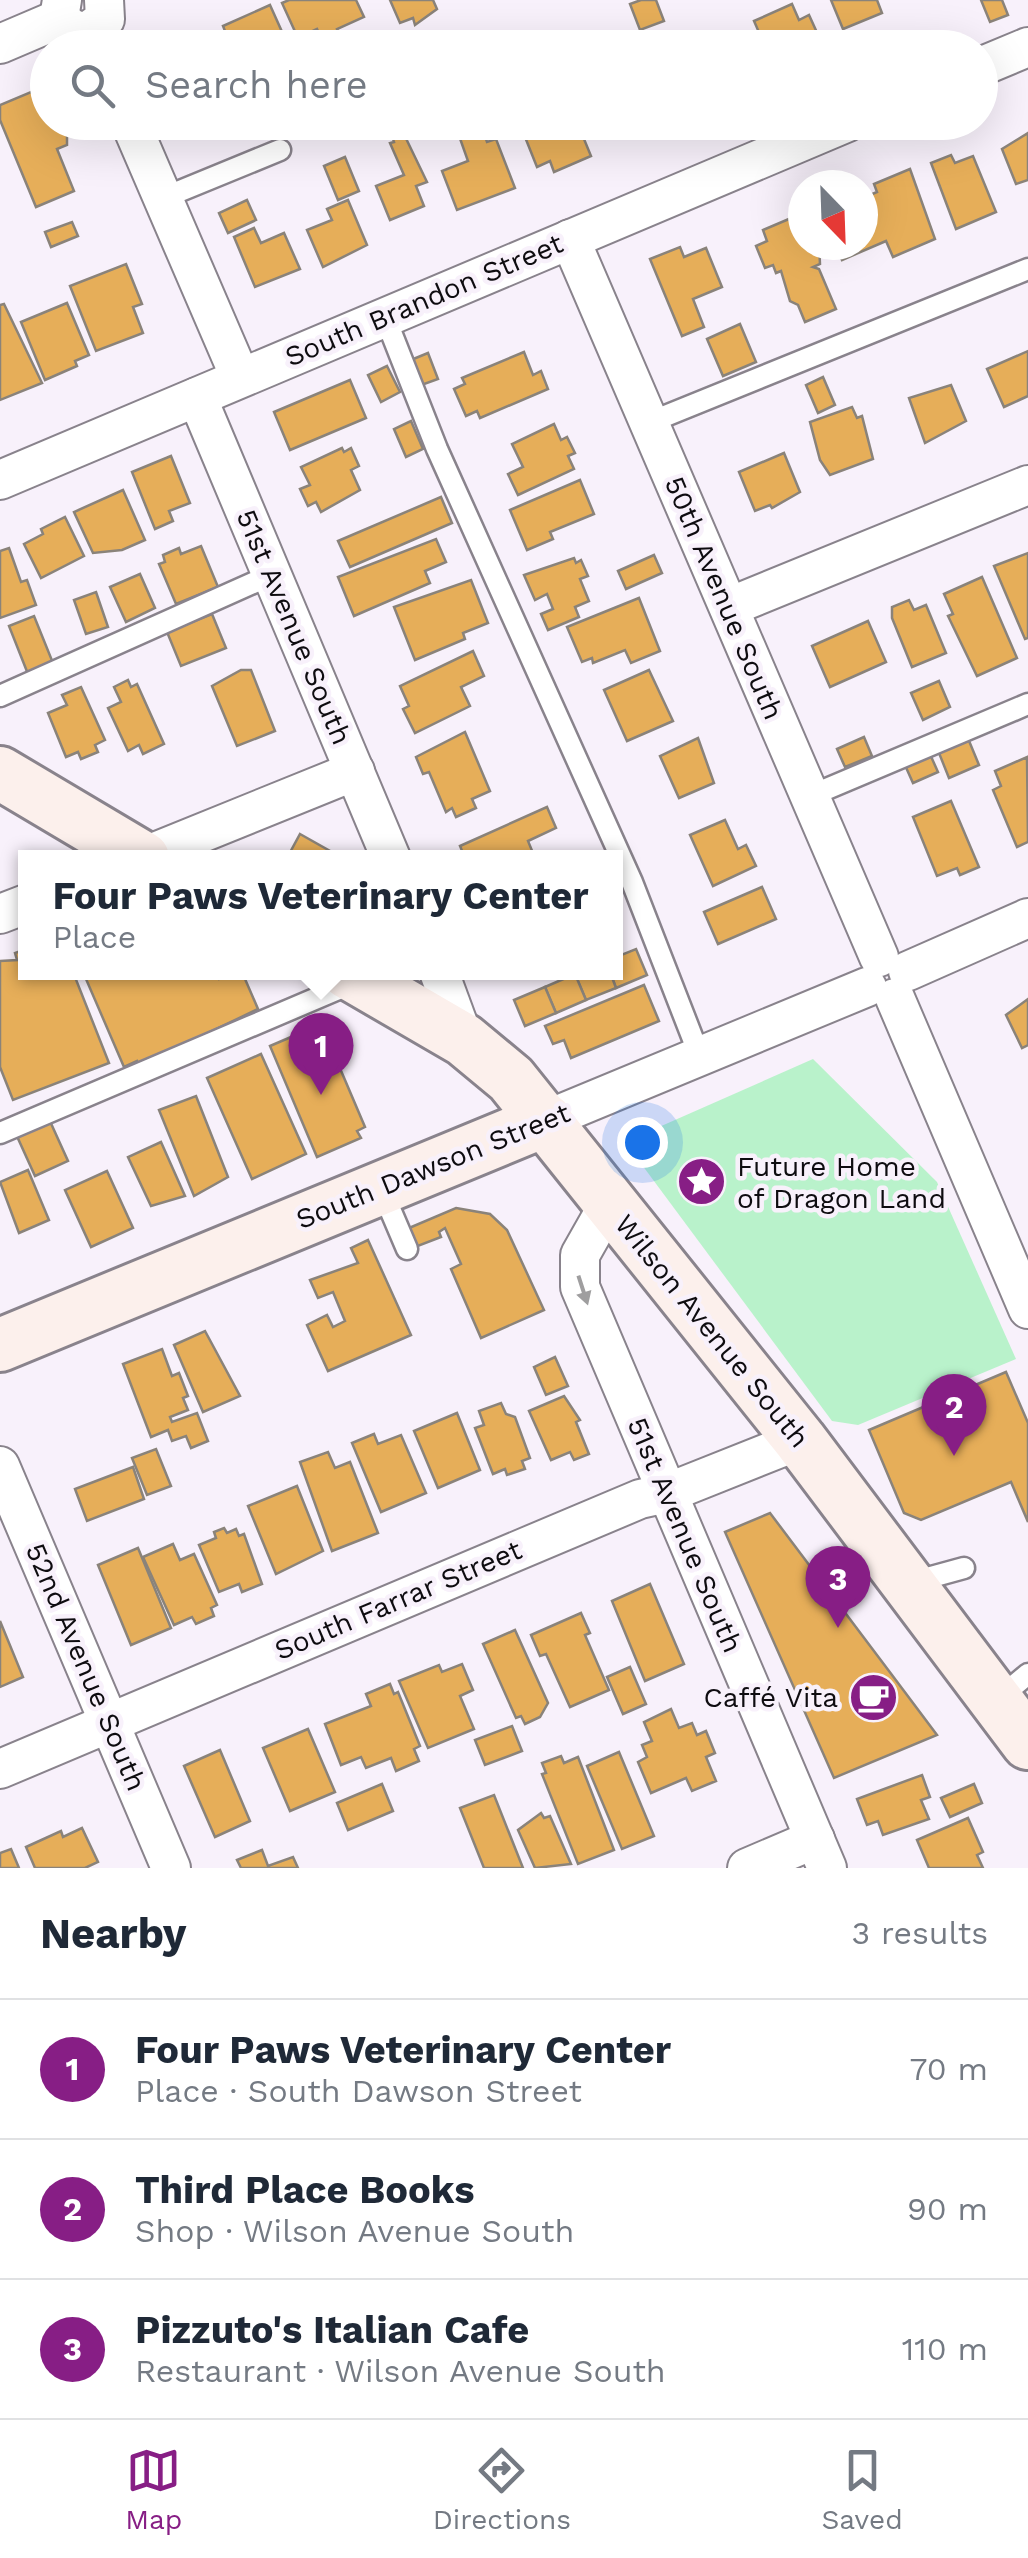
<!DOCTYPE html>
<html lang="en">
<head>
<meta charset="utf-8">
<style>
	:root { --surface:#fff; --page:#f6f6f7; --text:#1f2937; --muted:#747a83; --line:#e0e1e3; --accent:#871e85 }
	body { margin:0; font-family:"Work Sans",sans-serif; background:var(--page); color:var(--text) }
	.compass { position:absolute; left:788px; top:170px; width:90px; height:90px; border-radius:50%; background:var(--surface); box-shadow:0 10px 40px #0002; rotate:157deg }
	.you { position:absolute; left:642px; top:1142px; width:35px; height:35px; margin:-25px; border:8px solid #fff; border-radius:50%; background:#1a73e8; box-shadow:0 0 0 15px #1a73e833 }
	.badge { display:grid; place-items:center; width:65px; height:65px; border-radius:50%; background:var(--accent); color:#fff; font-size:32px; font-weight:700 }
	.pin { position:absolute; translate:-50% -82px; filter:drop-shadow(0 2px 5px #0008) }
	.pin::after { content:''; position:absolute; top:52px; width:35px; height:30px; background:inherit; clip-path:polygon(0 0,100% 0,50% 100%) }
	.popup { position:absolute; left:18px; top:850px; width:605px; height:130px; box-sizing:border-box; display:grid; place-content:center; border-radius:0px; background:var(--surface); filter:drop-shadow(0 2px 8px #0005); font-size:32px; white-space:nowrap; color:var(--muted) }
	.popup b { font-size:38px; color:var(--text) }
	.popup::after { content:''; position:absolute; left:50%; top:100%; margin-left:-20px; border:20px solid transparent; border-top-color:var(--surface) }
	.list { margin:0; padding:0; list-style:none }
	h2 { display:flex; justify-content:space-between; align-items:center; height:130px; margin:0; padding:0 40px; font-size:42px }
	h2 small { font-size:32px; font-weight:400; color:var(--muted) }
	.list li { display:grid; grid-template-columns:65px 1fr auto; gap:30px; align-items:center; box-sizing:border-box; height:140px; padding:0 40px; border-top:2px solid var(--line) }
	.list b { display:block; font-size:38px; white-space:nowrap }
	.list p { margin:0; font-size:32px; white-space:nowrap; color:var(--muted) }
	.list em { font-size:32px; font-style:normal; color:var(--muted) }
	.icon { flex:none; width:55px; height:55px; fill:none; stroke:currentColor; stroke-width:2; stroke-linecap:round; stroke-linejoin:round }
	.map { position:relative; flex:none; width:1028px; height:1868px; overflow:hidden }
	.search { position:absolute; background:var(--surface); box-shadow:0 10px 40px #0002; left:30px; right:30px; top:30px; height:110px; display:flex; align-items:center; gap:25px; box-sizing:border-box; padding:0 35px; border-radius:55px; color:var(--muted); font-size:38px }
	.sheet { height:550px; background:var(--surface) }
	nav { display:flex; justify-content:space-around; align-items:center; box-sizing:border-box; height:140px; border-top:2px solid var(--line); background:var(--surface); font-size:28px; color:var(--muted) }
	nav a { display:grid; justify-items:center; gap:5px }
	nav .on { color:var(--accent) }
	.map>svg:first-child { display:block }
</style>
</head>
<body>
<div class="map">
<svg width="1028" height="1868" viewBox="0 0 1028 1868">
	<rect width="100%" height="100%" fill="#f8f1fb"/>
	<polygon fill="#b9f2cb" points="813,1059 937,1182 1016,1359 858,1425 832,1421 625,1142"/>
	<g fill="#e6ae59" stroke="#8a837a" stroke-width="2.5">
		<polygon points="289,0 356,0 364,17 337,29 346,48 326,48 317,29 298,38 282,3"/>
		<polygon points="390,0 433,0 437,9 415,25 413,18 400,23"/>
		<polygon points="641,0 656,0 664,21 640,30 630,4"/>
		<polygon points="831,0 877,0 882,13 843,29"/>
		<polygon points="981,0 1002,0 1008,15 990,22"/>
		<polygon points="792,4 799,20 809,15 824,48 749,48 748,44 761,37 754,21"/>
		<polygon points="270,5 287,43 276,48 226,48 231,46 223,26"/>
		<polygon points="714,35 717,41 723,38 727,48 694,48"/>
		<polygon points="43,87 48,122 62,125 67,136 67,145 57,149 74,191 36,207 0,120 0,105"/>
		<polygon points="480,122 487,142 496,139 515,188 457,210 442,171 468,161 457,130"/>
		<polygon points="519,122 577,122 591,156 554,172 550,161 537,167"/>
		<polygon points="604,122 655,122 610,138"/>
		<polygon points="400,126 427,182 416,186 424,206 390,220 376,186 404,175 390,143 394,142 390,129"/>
		<polygon points="1028,133 1028,180 1016,184 1002,149"/>
		<polygon points="951,155 955,163 973,156 996,212 956,229 931,163"/>
		<polygon points="345,157 359,191 338,200 324,166"/>
		<polygon points="910,169 935,239 893,257 886,241 842,260 836,245 863,245 863,198 877,192 874,184"/>
		<polygon points="247,200 256,220 228,233 219,213"/>
		<polygon points="348,200 367,245 323,267 307,230 332,220 327,209"/>
		<polygon points="803,213 803,245 819,245 820,264 813,267 819,269 836,309 805,322 798,305 790,301 781,271 776,273 773,265 765,268 756,246 767,241 763,230"/>
		<polygon points="72,222 78,236 51,247 45,232"/>
		<polygon points="254,228 261,243 284,233 300,269 255,287 234,237"/>
		<polygon points="680,247 684,257 706,248 722,287 693,299 704,327 682,336 650,259"/>
		<polygon points="126,264 142,304 133,307 143,333 96,351 70,286"/>
		<polygon points="67,303 89,355 75,361 77,366 45,380 21,322"/>
		<polygon points="4,304 42,383 0,400 0,305"/>
		<polygon points="740,324 756,362 723,376 707,339"/>
		<polygon points="1028,351 1028,396 1004,407 987,369"/>
		<polygon points="524,352 533,375 541,371 548,389 480,418 477,411 466,416 454,389 465,384 462,378"/>
		<polygon points="428,353 438,379 416,387 406,362"/>
		<polygon points="387,366 400,392 381,402 368,375"/>
		<polygon points="823,377 835,405 818,413 806,385"/>
		<polygon points="350,380 366,418 290,450 274,412"/>
		<polygon points="951,385 966,421 925,443 909,398"/>
		<polygon points="852,407 857,418 862,416 873,459 830,475 820,460 810,422"/>
		<polygon points="411,421 423,449 406,457 394,429"/>
		<polygon points="554,424 561,440 567,437 575,453 568,456 574,469 518,495 508,474 523,467 512,444"/>
		<polygon points="342,448 344,452 351,448 359,466 351,470 360,490 321,512 316,502 308,506 300,489 310,485 301,467"/>
		<polygon points="784,453 800,492 772,508 770,505 755,511 739,472"/>
		<polygon points="171,456 190,503 169,511 173,521 155,529 132,472"/>
		<polygon points="580,480 594,514 550,532 553,539 527,550 510,510"/>
		<polygon points="123,490 145,540 122,550 93,553 74,512"/>
		<polygon points="441,497 452,523 350,567 338,541"/>
		<polygon points="65,517 84,556 41,578 24,544 43,534 41,529"/>
		<polygon points="436,539 446,562 425,571 430,583 354,616 338,577"/>
		<polygon points="201,546 218,587 176,604 159,564 165,562 163,555 179,548 181,554"/>
		<polygon points="9,548 21,582 27,580 36,605 0,618 0,551"/>
		<polygon points="1028,553 1028,638 1025,639 994,566"/>
		<polygon points="654,555 662,573 626,589 618,571"/>
		<polygon points="574,558 576,563 581,560 588,576 580,579 589,601 575,607 579,617 548,630 541,614 553,609 547,594 535,600 524,575"/>
		<polygon points="140,574 155,608 126,622 110,587"/>
		<polygon points="982,577 1017,658 977,676 948,616 953,614 944,594"/>
		<polygon points="471,580 488,623 463,633 465,639 415,660 394,607"/>
		<polygon points="96,592 108,627 86,634 74,600"/>
		<polygon points="639,598 660,651 631,663 625,650 593,663 592,658 582,662 567,627"/>
		<polygon points="909,600 914,610 926,605 946,653 912,667 892,618 892,607"/>
		<polygon points="212,614 226,648 181,666 167,632"/>
		<polygon points="34,616 53,663 28,674 9,626"/>
		<polygon points="868,621 886,662 830,687 812,646"/>
		<polygon points="473,651 484,676 461,687 470,706 415,733 403,709 409,706 400,686"/>
		<polygon points="241,670 251,670 275,731 237,746 212,686"/>
		<polygon points="649,670 673,721 627,741 604,690"/>
		<polygon points="128,680 131,687 137,684 164,744 143,754 139,745 128,751 108,708 121,702 114,687"/>
		<polygon points="939,681 950,707 923,720 911,693"/>
		<polygon points="81,687 105,740 95,745 98,752 81,759 78,752 66,757 48,713 67,705 62,695"/>
		<polygon points="465,732 490,791 472,799 476,808 456,817 452,808 446,812 429,772 423,774 416,757"/>
		<polygon points="967,736 979,765 949,778 937,748"/>
		<polygon points="864,737 872,756 845,767 837,749"/>
		<polygon points="698,738 714,783 679,798 660,756"/>
		<polygon points="929,752 938,772 913,783 904,763"/>
		<polygon points="1027,757 1028,842 1017,847 993,790 1001,786 995,771"/>
		<polygon points="951,801 979,867 960,875 957,868 937,876 913,817"/>
		<polygon points="547,807 556,828 528,841 535,858 465,858 460,846"/>
		<polygon points="725,820 738,849 746,845 756,866 713,886 690,835"/>
		<polygon points="300,834 330,851 326,858 287,858"/>
		<polygon points="762,887 776,919 718,944 704,912"/>
		<polygon points="26,949 26,972 73,972 109,1063 13,1100 0,1067 0,961 17,960 15,953"/>
		<polygon points="636,949 647,975 616,988 610,972 616,972 616,957"/>
		<polygon points="83,972 216,972 219,979 242,972 258,1009 139,1066 137,1061 124,1067"/>
		<polygon points="610,972 616,988 586,1000 575,974"/>
		<polygon points="575,974 586,1000 556,1013 545,987"/>
		<polygon points="644,985 659,1021 571,1058 564,1040 553,1044 545,1026"/>
		<polygon points="545,987 556,1013 525,1026 514,1000"/>
		<polygon points="1028,999 1028,1045 1022,1048 1006,1015"/>
		<polygon points="312,1028 327,1063 336,1059 365,1127 357,1131 361,1138 317,1157 270,1046"/>
		<polygon points="261,1054 306,1154 252,1179 207,1078"/>
		<polygon points="196,1096 228,1177 194,1196 159,1110"/>
		<polygon points="49,1119 68,1161 35,1176 16,1134"/>
		<polygon points="161,1142 185,1196 151,1206 128,1157"/>
		<polygon points="28,1170 49,1220 19,1233 0,1182"/>
		<polygon points="107,1171 133,1228 91,1247 65,1190"/>
		<polygon points="456,1208 490,1214 507,1230 544,1310 481,1338 451,1269 461,1264 445,1228 439,1232 441,1237 410,1249 402,1231"/>
		<polygon points="368,1240 411,1335 328,1371 307,1325 327,1315 333,1327 345,1321 333,1292 318,1298 310,1280 358,1263 351,1248"/>
		<polygon points="205,1331 240,1396 203,1412 174,1345"/>
		<polygon points="162,1349 172,1376 179,1373 188,1396 183,1398 188,1410 170,1417 172,1422 197,1413 208,1441 191,1448 186,1436 172,1441 168,1430 151,1437 123,1364"/>
		<polygon points="555,1357 568,1386 546,1395 534,1367"/>
		<polygon points="1006,1372 1028,1423 1028,1522 1011,1482 921,1520 904,1513 869,1430"/>
		<polygon points="564,1396 580,1420 576,1422 589,1454 574,1460 570,1452 551,1460 529,1411"/>
		<polygon points="501,1403 506,1414 515,1417 530,1458 522,1461 525,1469 507,1475 505,1469 493,1474 475,1428 484,1425 479,1411"/>
		<polygon points="457,1413 480,1470 438,1488 414,1431"/>
		<polygon points="374,1434 378,1444 401,1435 426,1493 381,1512 352,1443"/>
		<polygon points="156,1449 171,1486 147,1495 132,1458"/>
		<polygon points="328,1452 335,1468 350,1462 378,1533 332,1551 300,1462"/>
		<polygon points="133,1467 144,1499 87,1521 75,1489"/>
		<polygon points="297,1486 323,1551 276,1574 248,1506"/>
		<polygon points="770,1513 892,1675 937,1735 834,1778 725,1532"/>
		<polygon points="224,1528 227,1533 236,1529 239,1536 244,1534 262,1584 242,1592 239,1584 219,1592 199,1545 216,1538 214,1532"/>
		<polygon points="173,1544 180,1560 194,1554 217,1605 211,1608 214,1616 196,1624 192,1617 174,1625 143,1557"/>
		<polygon points="138,1548 171,1628 131,1645 98,1565"/>
		<polygon points="650,1584 684,1664 645,1681 612,1601"/>
		<polygon points="581,1613 590,1633 585,1635 609,1690 570,1707 546,1654 540,1656 531,1635"/>
		<polygon points="0,1621 23,1677 0,1687"/>
		<polygon points="515,1630 548,1703 540,1717 525,1724 521,1716 516,1718 483,1644"/>
		<polygon points="462,1664 473,1690 460,1696 474,1729 428,1748 399,1681 439,1665 442,1672"/>
		<polygon points="630,1667 646,1704 623,1714 607,1677"/>
		<polygon points="390,1684 394,1694 398,1692 420,1746 414,1749 419,1761 396,1771 391,1758 366,1768 361,1757 341,1765 325,1724 371,1706 366,1694"/>
		<polygon points="671,1709 679,1728 692,1723 697,1735 706,1731 715,1753 706,1757 716,1781 692,1791 686,1778 651,1793 638,1762 647,1757 642,1745 652,1741 644,1722"/>
		<polygon points="512,1726 522,1751 485,1765 475,1740"/>
		<polygon points="308,1729 335,1792 290,1811 263,1748"/>
		<polygon points="220,1750 250,1821 215,1837 184,1766"/>
		<polygon points="619,1752 654,1836 622,1849 587,1766"/>
		<polygon points="561,1756 564,1763 578,1757 614,1850 578,1864 542,1774 546,1773 542,1763"/>
		<polygon points="922,1775 930,1797 921,1800 929,1819 883,1835 878,1821 867,1825 857,1799"/>
		<polygon points="382,1784 393,1811 348,1830 337,1803"/>
		<polygon points="974,1784 982,1803 950,1817 941,1798"/>
		<polygon points="494,1795 523,1868 484,1868 460,1808"/>
		<polygon points="541,1813 544,1818 550,1816 571,1864 535,1868 518,1830"/>
		<polygon points="968,1818 983,1852 977,1855 983,1868 929,1868 917,1840"/>
		<polygon points="82,1828 98,1862 85,1868 35,1868 26,1847 61,1831 63,1837"/>
		<polygon points="11,1849 19,1868 0,1868 0,1853"/>
		<polygon points="262,1850 268,1866 293,1857 298,1868 241,1868 237,1860"/>
	</g>
	<g fill="none" stroke-linecap="round" stroke-linejoin="round">
		<defs>
			<g id="lane">
				<polyline points="163,198 280,150"/>
				<polyline points="385,317 437,449 632,882 700,1057"/>
				<polyline points="648,423 1028,269"/>
				<polyline points="0,696 273,574"/>
				<polyline points="810,796 1028,704"/>
				<polyline points="0,1133 357,981"/>
				<polyline points="381,1188 407,1249"/>
				<polyline points="913,1582 964,1568"/>
				<polyline points="998,1699 1028,1674"/>
			</g>
			<g id="street">
				<polyline points="62,0 60,12 65,25 84,34 105,19 104,0"/>
				<polyline points="0,44 61,18"/>
				<polyline points="980,67 1028,47"/>
				<polyline points="130,122 240,377"/>
				<polyline points="570,239 879,957"/>
				<polyline points="197,397 391,858"/>
				<polyline points="0,480 848,122"/>
				<polyline points="729,607 1028,485"/>
				<polyline points="140,858 355,771"/>
				<polyline points="0,914 26,904"/>
				<polyline points="908,971 1028,918"/>
				<polyline points="439,972 464,1040"/>
				<polyline points="895,998 1028,1309"/>
				<polyline points="546,1120 867,987"/>
				<polyline points="610,1202 580,1255 580,1287 827,1868"/>
				<polyline points="0,1466 171,1868"/>
				<polyline points="0,1769 640,1499 667,1493 800,1440"/>
				<polyline points="747,1868 815,1839"/>
			</g>
			<g id="secondary">
				<polyline points="0,773 143,858"/>
				<polyline points="347,972 464,1040 511,1079 800,1440 1028,1743"/>
				<polyline points="0,1345 546,1120"/>
			</g>
		</defs>
		<use href="#lane" stroke="#89838c" stroke-width="25"/>
		<use href="#street" stroke="#89838c" stroke-width="42"/>
		<use href="#secondary" stroke="#89838c" stroke-width="58"/>
		<use href="#lane" stroke="#fff" stroke-width="20"/>
		<use href="#street" stroke="#fff" stroke-width="38"/>
		<use href="#secondary" stroke="#fcf0ec" stroke-width="52"/>
	</g>
	<defs><path id="oneway-solid" d="M-6-.8H1V-3.2L6.5 0L1 3.2V.8H-6Z" transform="scale(2.5)"/></defs>
	<use fill="#9f9e9f" href="#oneway-solid" transform="translate(583 1290) rotate(72)"/>
	<defs>
		<symbol id="sight-disc" viewBox="-11 -11 22 22"><circle r="9.5" fill="#871e85" stroke="#f8f1fb"/><path d="M0-6L1.8-2.2L6-1.7L2.9 1.2L3.7 5.4L0 3.3L-3.7 5.4L-2.9 1.2L-6-1.7L-1.8-2.2Z" fill="#fff"/></symbol>
		<symbol id="cafe-disc" viewBox="-11 -11 22 22"><circle r="9.5" fill="#871e85" stroke="#f8f1fb"/><path d="M-5.5-4.5H6V0H3Q3 3.5 0 3.5H-2.5Q-5.5 3.5-5.5 0ZM3-3.2v2h1.7v-2ZM-6 4.5H4V6H-6Z" fill="#fff"/></symbol>
	</defs>
	<g fill-rule="evenodd">
		<use href="#sight-disc" x="674" y="1154" width="55" height="55"/>
		<use href="#cafe-disc" x="846" y="1670" width="55" height="55"/>
	</g>
	<g text-anchor="middle" dominant-baseline="central" stroke-width="9" stroke-linejoin="round" paint-order="stroke">
		<g font-size="28" fill="#0e0c10" stroke="#f8f1fb">
			<text transform="translate(424 300) rotate(-23)">South Brandon Street</text>
			<text transform="translate(724 598) rotate(67)">50th Avenue South</text>
			<text transform="translate(294 627) rotate(67)">51st Avenue South</text>
			<text transform="translate(433 1166) rotate(-22)">South Dawson Street</text>
			<text transform="translate(712 1331) rotate(51)">Wilson Avenue South</text>
			<text transform="translate(685 1535) rotate(67)">51st Avenue South</text>
			<text transform="translate(398 1600) rotate(-23)">South Farrar Street</text>
			<text transform="translate(86 1667) rotate(67)">52nd Avenue South</text>
		</g>
		<g font-size="28" fill="#0e0c10" stroke="#f8f1fb" text-anchor="start">
			<text x="737" y="1166">Future Home<tspan x="737" dy="32">of Dragon Land</tspan></text>
			<text x="838" y="1697" text-anchor="end">Caffé Vita</text>
		</g>
	</g>
</svg>
<svg class="compass" viewBox="-18 -18 36 36"><path d="M0-13l5 13h-10z" fill="#e53935"/><path d="M0 13l5-13h-10z" fill="#747a83"/></svg>
<div class="you"></div>
<div class="pin badge" style="left:321px;top:1095px">1</div>
<div class="popup"><b>Four Paws Veterinary Center</b>Place</div>
<div class="pin badge" style="left:954px;top:1456px">2</div>
<div class="pin badge" style="left:838px;top:1628px">3</div>
<div class="search"><svg class="icon" aria-label="search" viewBox="0 0 24 24"><circle cx="10" cy="10" r="6"/><path d="M15 15l6 6"/></svg>Search here</div>
</div>
<section class="sheet">
<h2>Nearby<small>3 results</small></h2>
<ul class="list">
<li><span class="badge">1</span><div><b>Four Paws Veterinary Center</b><p>Place · South Dawson Street</p></div><em>70 m</em></li>
<li><span class="badge">2</span><div><b>Third Place Books</b><p>Shop · Wilson Avenue South</p></div><em>90 m</em></li>
<li><span class="badge">3</span><div><b>Pizzuto's Italian Cafe</b><p>Restaurant · Wilson Avenue South</p></div><em>110 m</em></li>
</ul>
</section>
<nav>
<a class="on"><svg class="icon" aria-label="map" viewBox="0 0 24 24"><path d="M3 6l6-2 6 2 6-2v14l-6 2-6-2-6 2zM9 4v14M15 6v14"/></svg>Map</a>
<a><svg class="icon" aria-label="directions" viewBox="0 0 24 24"><path d="M12 3l9 9-9 9-9-9zM9 14v-3h6M13 9l2 2-2 2"/></svg>Directions</a>
<a><svg class="icon" aria-label="saved" viewBox="0 0 24 24"><path d="M7 4h10v16l-5-4-5 4z"/></svg>Saved</a>
</nav>
</body>
</html>
